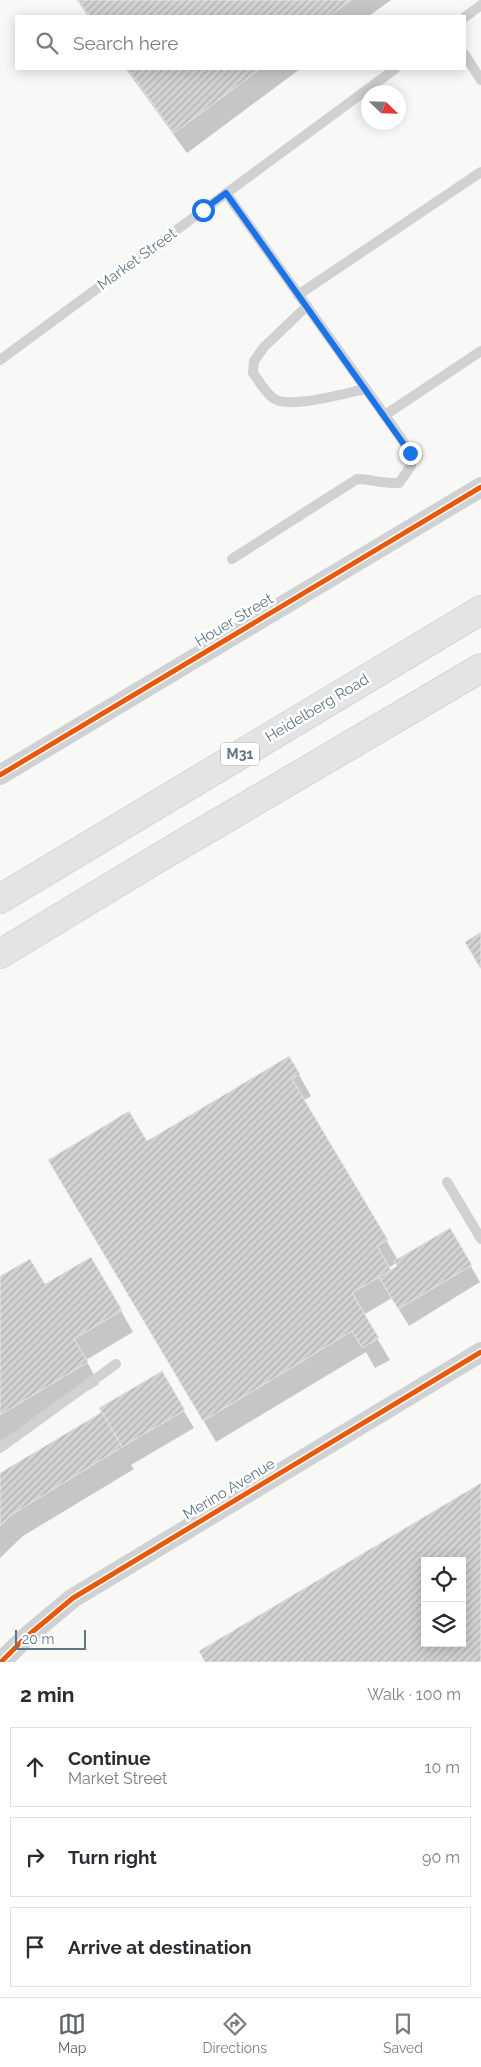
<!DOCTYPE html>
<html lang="en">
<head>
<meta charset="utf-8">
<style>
	:root { --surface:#fff; --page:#f7f7f7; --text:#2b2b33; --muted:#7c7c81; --line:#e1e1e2; --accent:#5b6169 }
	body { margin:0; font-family:Raleway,sans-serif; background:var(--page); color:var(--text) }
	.controls { position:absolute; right:15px; bottom:15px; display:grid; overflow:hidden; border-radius:0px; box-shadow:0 2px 12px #0003 }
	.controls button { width:45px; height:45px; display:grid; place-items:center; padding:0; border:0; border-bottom:1px solid var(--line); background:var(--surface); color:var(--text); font:25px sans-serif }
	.compass { position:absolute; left:361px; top:85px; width:45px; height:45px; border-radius:50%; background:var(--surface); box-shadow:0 2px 12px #0003; rotate:113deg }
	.scale { position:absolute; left:15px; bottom:12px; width:71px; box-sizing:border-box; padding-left:5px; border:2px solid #617783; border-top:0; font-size:14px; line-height:18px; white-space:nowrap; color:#617783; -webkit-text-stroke:4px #fff; paint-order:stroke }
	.stop { position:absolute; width:15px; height:15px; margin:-11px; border:4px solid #1a73e8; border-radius:50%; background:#fff }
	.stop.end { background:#1a73e8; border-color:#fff; box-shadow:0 1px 5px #0008 }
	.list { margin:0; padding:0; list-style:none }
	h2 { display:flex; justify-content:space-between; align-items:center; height:65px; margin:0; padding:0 20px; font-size:21px }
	h2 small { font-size:16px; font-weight:400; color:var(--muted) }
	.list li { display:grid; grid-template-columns:32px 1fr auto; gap:15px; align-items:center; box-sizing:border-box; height:80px; margin:0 10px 10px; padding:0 10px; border:1px solid var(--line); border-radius:0px }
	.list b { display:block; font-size:19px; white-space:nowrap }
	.list p { margin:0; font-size:16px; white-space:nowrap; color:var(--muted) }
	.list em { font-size:16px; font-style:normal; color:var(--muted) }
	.icon { flex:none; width:28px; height:28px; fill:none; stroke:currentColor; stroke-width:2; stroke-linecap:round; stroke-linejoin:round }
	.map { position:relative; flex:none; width:481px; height:1662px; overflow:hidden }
	.search { position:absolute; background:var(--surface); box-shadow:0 2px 12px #0003; left:15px; right:15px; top:15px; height:55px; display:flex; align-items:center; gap:12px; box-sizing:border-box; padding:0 18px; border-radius:0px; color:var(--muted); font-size:19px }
	.sheet { height:335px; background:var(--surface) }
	nav { display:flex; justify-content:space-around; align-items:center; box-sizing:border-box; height:70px; border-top:1px solid var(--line); background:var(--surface); font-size:14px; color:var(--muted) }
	nav a { display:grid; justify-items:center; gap:2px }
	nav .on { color:var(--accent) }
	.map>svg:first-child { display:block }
</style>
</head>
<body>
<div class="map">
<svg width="481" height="1662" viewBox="0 0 481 1662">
	<defs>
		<pattern id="building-hatch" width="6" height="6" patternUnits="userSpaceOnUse" patternTransform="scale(1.25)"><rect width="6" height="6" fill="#d1d3d3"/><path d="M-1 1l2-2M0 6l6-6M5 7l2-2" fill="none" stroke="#adb0b1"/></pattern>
	</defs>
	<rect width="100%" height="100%" fill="#f8f8f7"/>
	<g fill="#0003" fill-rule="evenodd">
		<polygon points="77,0 391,0 369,16 88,16"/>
		<polygon points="126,69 300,69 187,153"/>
		<path d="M289 1057 311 1096 303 1101 398 1260 449 1229 480 1282 409 1326 392 1298 363 1315 390 1360 375 1368 366 1352 216 1442 62 1181 147 1143ZM396 1263 399 1267 391 1271 389 1268Z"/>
		<polygon points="91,1258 133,1332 86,1360 99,1384 0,1443 0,1278 44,1286"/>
		<polygon points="161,1373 194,1428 131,1465 134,1469 23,1536 0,1558 0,1475 103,1412"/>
	</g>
	<g fill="url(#building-hatch)" stroke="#e7e7e6" fill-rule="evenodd">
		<polygon points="78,0 351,0 329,16 90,16"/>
		<polygon points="128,69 260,69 174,133"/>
		<polygon points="481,932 481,968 480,968 465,942"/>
		<polygon points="289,1056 300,1074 292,1079 388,1240 377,1246 391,1270 352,1293 379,1338 362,1348 352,1331 203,1421 48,1160 129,1111 147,1141"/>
		<polygon points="450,1228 472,1265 398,1309 379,1277 397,1266 394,1261"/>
		<polygon points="91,1257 122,1310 74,1339 88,1362 0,1415 0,1276 30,1259 45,1284"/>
		<polygon points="162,1371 185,1410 122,1447 99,1408"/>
		<polygon points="102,1412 122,1447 11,1515 0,1526 0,1473"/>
		<path d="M481 1483V1662H205L199 1651ZM425 1561H462V1643H425Z"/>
	</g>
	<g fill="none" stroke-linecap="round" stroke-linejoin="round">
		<defs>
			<g id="primary">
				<polyline points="0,899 481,610"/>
				<polyline points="0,954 160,857 481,668"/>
			</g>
		</defs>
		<use href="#primary" stroke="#d5d6d6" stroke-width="30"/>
		<g stroke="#d0d1d2" stroke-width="10">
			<polyline points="465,17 481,5"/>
			<polyline points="465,55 481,80"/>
			<path d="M226 193 401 438 410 453 411 466 399 483C385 484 371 479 357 479L232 559"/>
			<polyline points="298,295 481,172"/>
			<path d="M307 306 264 347 254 361 253 373C259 381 265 392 273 398 289 410 345 393 365 389"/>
			<polyline points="0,360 395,69"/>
			<polyline points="385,415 481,351"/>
			<polyline points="447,1182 481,1239"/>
			<polyline points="0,1448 116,1364"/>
		</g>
		<g stroke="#d0d1d2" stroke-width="20">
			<polyline points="0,775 481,487"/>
			<polyline points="1,1662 25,1638 73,1598 481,1352"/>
		</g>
		<use href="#primary" stroke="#e3e4e3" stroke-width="28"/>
		<defs>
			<g id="cycleway">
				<polyline points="0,775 481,487"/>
				<polyline points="1,1662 25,1638 73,1598 481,1352"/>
			</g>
		</defs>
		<use href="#cycleway" stroke="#fff" stroke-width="8"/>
		<use href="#cycleway" stroke="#e8590c" stroke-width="5"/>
	</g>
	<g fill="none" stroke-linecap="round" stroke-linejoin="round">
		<polyline stroke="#1a73e8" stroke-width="6" points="203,210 226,193 410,453"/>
	</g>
	<g text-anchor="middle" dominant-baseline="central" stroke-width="5" stroke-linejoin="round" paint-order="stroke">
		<rect fill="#fff" stroke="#90a0a8" stroke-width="1" x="221" y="742.5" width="38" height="23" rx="4"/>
		<g font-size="14" font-weight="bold" fill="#617783">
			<text x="240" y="754">M31</text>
		</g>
		<g font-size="15" fill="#617783" stroke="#fff">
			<text transform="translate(137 259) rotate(-36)">Market Street</text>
			<text transform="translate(234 620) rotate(-31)">Houer Street</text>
			<text transform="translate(317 708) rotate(-31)">Heidelberg Road</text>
			<text transform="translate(229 1489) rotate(-31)">Merino Avenue</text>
		</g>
	</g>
</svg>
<div class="controls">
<button><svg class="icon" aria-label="locate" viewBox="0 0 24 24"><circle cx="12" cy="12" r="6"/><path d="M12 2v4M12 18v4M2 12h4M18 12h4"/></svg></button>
<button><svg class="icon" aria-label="layers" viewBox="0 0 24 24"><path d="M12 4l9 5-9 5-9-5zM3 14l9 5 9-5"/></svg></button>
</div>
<svg class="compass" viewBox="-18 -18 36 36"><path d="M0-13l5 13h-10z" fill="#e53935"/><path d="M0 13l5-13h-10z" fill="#7c7c81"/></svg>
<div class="scale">20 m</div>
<div class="stop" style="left:203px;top:210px"></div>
<div class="stop end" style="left:410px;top:453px"></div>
<div class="search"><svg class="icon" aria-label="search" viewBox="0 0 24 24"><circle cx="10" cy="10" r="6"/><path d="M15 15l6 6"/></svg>Search here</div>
</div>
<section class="sheet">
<h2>2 min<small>Walk · 100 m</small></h2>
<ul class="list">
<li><svg class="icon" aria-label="ahead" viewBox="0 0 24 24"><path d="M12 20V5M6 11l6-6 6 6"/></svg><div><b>Continue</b><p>Market Street</p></div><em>10 m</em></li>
<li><svg class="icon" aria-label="right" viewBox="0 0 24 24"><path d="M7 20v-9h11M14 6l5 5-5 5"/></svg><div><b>Turn right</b></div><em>90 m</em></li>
<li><svg class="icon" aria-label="arrive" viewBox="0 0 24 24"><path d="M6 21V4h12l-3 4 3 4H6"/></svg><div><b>Arrive at destination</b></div></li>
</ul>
</section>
<nav>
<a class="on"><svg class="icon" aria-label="map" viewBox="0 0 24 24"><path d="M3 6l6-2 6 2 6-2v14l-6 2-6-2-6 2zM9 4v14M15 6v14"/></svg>Map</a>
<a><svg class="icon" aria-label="directions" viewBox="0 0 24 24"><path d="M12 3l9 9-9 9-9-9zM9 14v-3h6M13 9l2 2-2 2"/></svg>Directions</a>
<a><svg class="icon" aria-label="saved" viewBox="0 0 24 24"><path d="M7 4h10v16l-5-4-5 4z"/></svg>Saved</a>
</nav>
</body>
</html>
